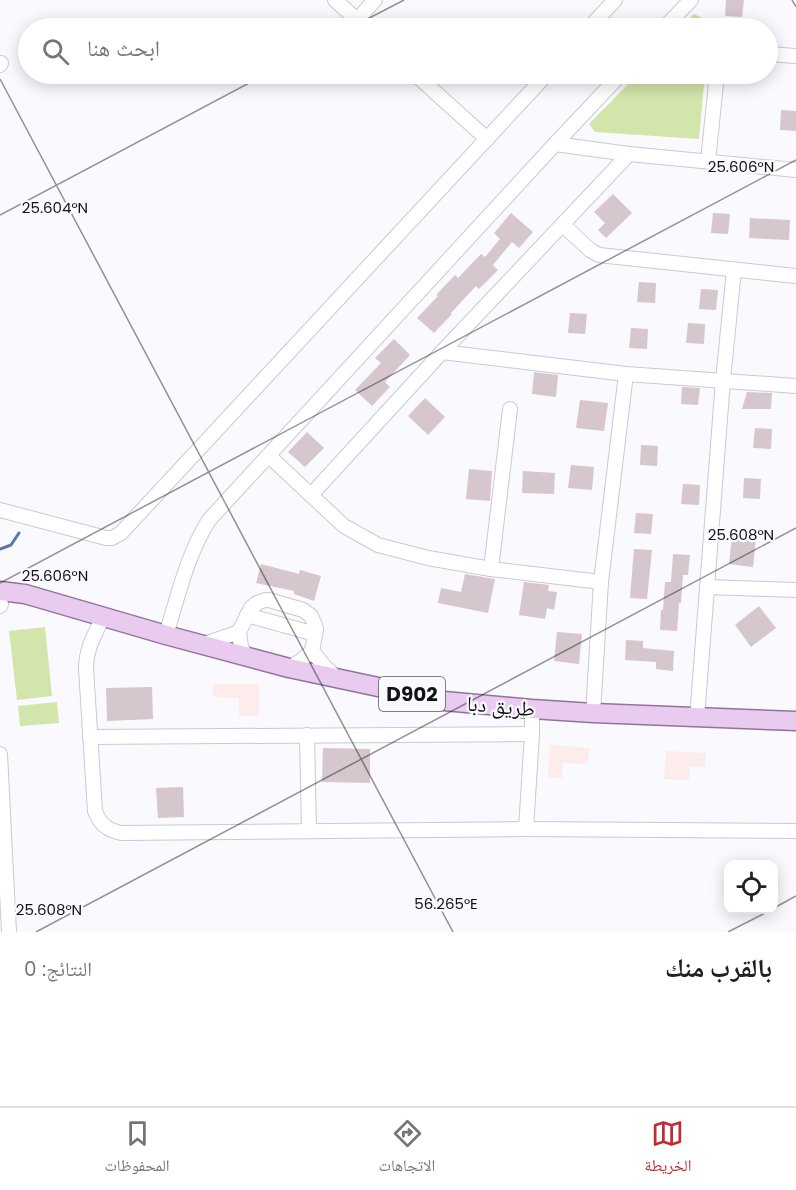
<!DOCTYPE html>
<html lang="ar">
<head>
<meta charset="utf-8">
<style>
	:root { --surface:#fff; --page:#f6f6f6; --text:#202124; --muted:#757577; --line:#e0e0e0; --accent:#be2e35 }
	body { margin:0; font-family:Poppins,"Noto Naskh Arabic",sans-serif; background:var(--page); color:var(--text); direction:rtl }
	.controls { position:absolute; right:18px; bottom:18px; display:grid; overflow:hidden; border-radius:12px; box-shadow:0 3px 15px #0003 }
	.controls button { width:54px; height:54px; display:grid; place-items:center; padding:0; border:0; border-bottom:2px solid var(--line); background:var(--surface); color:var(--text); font:30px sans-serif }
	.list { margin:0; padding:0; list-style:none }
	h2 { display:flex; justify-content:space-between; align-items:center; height:78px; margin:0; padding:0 24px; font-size:26px }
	h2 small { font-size:20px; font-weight:400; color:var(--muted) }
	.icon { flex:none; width:33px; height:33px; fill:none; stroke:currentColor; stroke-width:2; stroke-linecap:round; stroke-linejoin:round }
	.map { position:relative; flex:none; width:796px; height:932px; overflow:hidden; direction:ltr }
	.search { position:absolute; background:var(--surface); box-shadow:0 3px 15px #0003; left:18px; right:18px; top:18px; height:66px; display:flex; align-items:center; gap:15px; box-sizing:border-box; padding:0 21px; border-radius:33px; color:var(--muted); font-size:22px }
	.sheet { height:174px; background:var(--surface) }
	nav { display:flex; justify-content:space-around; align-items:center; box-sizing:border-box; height:84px; border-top:2px solid var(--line); background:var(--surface); font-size:16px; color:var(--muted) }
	nav a { display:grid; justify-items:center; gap:3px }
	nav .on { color:var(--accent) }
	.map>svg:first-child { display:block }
</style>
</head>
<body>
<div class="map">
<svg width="796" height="932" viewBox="0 0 796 932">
	<rect width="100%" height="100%" fill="#faf9fd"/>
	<g fill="#fceceb">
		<polygon points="213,684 259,684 259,716 239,716 239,698 213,697"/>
		<polygon points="550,745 589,748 588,764 563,763 562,778 548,777"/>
		<polygon points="666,751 706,753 705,767 690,766 689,780 664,779"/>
	</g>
	<g fill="#d2e5aa">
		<polygon points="694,14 710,22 710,28 680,28"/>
		<polygon points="638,74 705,74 699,139 595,132 589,124"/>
		<polygon points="45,627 52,696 17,700 9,631"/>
		<polygon points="57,702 59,723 20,726 18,706"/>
	</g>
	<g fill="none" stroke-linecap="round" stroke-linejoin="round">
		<polyline stroke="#5979a2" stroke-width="3" points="0,549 11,545 19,533"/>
	</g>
	<g fill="#d6c6ce">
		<polygon points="726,0 744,0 742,17 725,16"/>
		<polygon points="781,110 796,111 796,131 780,130"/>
		<polygon points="613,194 632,213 606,238 598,230 605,223 594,212"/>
		<polygon points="511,213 533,232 519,248 512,242 493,265 498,270 479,289 476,286 451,313 452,314 434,333 417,318 438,296 436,295 455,275 458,278 481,254 485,257 500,239 494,233"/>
		<polygon points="713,213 730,214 728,234 711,233"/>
		<polygon points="750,218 790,220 789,240 749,238"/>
		<polygon points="639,282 656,283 655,303 637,302"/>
		<polygon points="701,289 718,290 716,310 699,309"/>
		<polygon points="570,313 587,314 585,334 568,333"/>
		<polygon points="688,323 705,324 704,344 686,343"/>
		<polygon points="631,328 648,329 647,349 629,348"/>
		<polygon points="394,339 410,355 385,382 390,387 372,406 355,390 381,363 375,358"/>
		<polygon points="534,372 558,375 556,397 532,394"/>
		<polygon points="682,387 700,388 698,405 681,404"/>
		<polygon points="747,392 772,393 771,409 742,409"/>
		<polygon points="425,398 445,417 428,435 408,416"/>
		<polygon points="580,400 608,403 604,431 576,428"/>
		<polygon points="755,428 772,429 771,449 753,448"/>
		<polygon points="307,432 324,448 305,467 288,452"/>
		<polygon points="641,445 658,446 657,466 640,465"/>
		<polygon points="571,465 594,467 592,490 568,488"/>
		<polygon points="469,469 492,471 490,501 466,499"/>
		<polygon points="523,471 555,473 554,494 522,493"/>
		<polygon points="744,478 761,479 760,499 743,498"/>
		<polygon points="683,484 700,485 699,505 681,504"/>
		<polygon points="636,513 653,514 651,534 634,533"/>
		<polygon points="732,537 756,539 753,567 729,564"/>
		<polygon points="634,549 652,550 647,599 630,598"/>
		<polygon points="673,554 690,555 688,575 683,575 681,603 679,603 677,631 660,630 661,610 663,610 665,582 671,582"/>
		<polygon points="261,564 299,574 300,570 321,576 314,601 294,594 294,591 256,583"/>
		<polygon points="465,574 495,579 488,613 438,603 441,588 461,592"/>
		<polygon points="524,582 549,585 548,591 557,592 554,610 547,608 545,619 519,615"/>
		<polygon points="759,606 776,628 751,647 735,625"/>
		<polygon points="557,632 582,634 579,664 554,661"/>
		<polygon points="626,640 643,641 643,648 674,651 673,671 656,669 656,662 625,660"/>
		<polygon points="152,687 153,719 107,721 106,688"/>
		<polygon points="323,748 370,749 370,783 322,782"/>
		<polygon points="183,787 184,817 158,818 156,788"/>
	</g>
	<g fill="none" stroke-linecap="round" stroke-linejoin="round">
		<defs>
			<g id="minor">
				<polyline points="335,0 366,28"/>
				<polyline points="357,20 375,0"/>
				<polyline points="589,28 615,0"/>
				<polyline points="664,28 691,0"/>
				<polyline points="768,54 796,56"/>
				<polyline points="0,65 1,63"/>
				<polyline points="415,74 487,139"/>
				<polyline points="555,144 629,154 796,170"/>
				<polyline points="708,161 717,74"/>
				<polyline points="563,225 590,250 599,255 796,276"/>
				<polyline points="442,352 626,374 796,386"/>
				<polyline points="269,456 344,526 378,545 428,558 491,569 601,582"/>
				<polyline points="311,495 442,352 629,154"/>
				<polyline points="0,510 106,538 112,538 121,533 547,74"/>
				<polyline points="491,569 510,409"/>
				<polyline points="707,587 796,590"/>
				<polyline points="0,606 1,604"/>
				<polyline points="247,615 315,634"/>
				<path d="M103 617C95 634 86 649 86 668L95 811C100 824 107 830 121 833L526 829 796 831"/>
				<path d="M166 635C178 596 187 555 209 520L555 144 621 74"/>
				<polyline points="204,644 239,632"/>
				<polyline points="312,651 325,667 337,678"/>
				<polyline points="246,656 241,647 239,632 251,608 257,603 265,600 269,600 303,610 311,616 315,625 316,629 312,651 302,660 289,668"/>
				<polyline points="593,713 601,582 626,374"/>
				<polyline points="697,718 723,380 734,270"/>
				<polyline points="307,735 309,831"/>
				<polyline points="90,737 532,734"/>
				<polyline points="0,754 9,932"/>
				<polyline points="526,829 532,734 532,709"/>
			</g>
			<polyline id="major" points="0,591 25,594 166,635 289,668 444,701 532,709 593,713 796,721"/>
		</defs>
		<use href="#minor" stroke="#cbc8d7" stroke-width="16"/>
		<use href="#major" stroke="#93739d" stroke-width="21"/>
		<use href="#minor" stroke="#fff" stroke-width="14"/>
		<use href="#major" stroke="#e8cbef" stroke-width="18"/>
	</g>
	<path fill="none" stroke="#121116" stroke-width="1.5" stroke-opacity="0.45" d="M792 0 796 7M350 28 404 0M0 79 453 932M0 215 266 74M0 583 796 160M774 908 796 896M36 932 796 528M728 932 771 910"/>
	<g text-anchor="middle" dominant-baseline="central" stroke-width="4.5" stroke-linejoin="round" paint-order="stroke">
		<rect fill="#faf9fd" stroke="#58575b" stroke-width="1.5" x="379" y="677" width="66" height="34" rx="4.5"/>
		<g font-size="20" font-weight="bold" fill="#121116">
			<text x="412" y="694">D902</text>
		</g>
		<g font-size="21" fill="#121116" stroke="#faf9fd">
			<text transform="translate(501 706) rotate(5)">طريق دبا</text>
		</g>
	</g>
	<g font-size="15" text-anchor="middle" fill="#121116" stroke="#faf9fd" stroke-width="4.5" stroke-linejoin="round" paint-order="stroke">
		<text x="741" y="172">25.606°N</text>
		<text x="55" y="213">25.604°N</text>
		<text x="741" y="540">25.608°N</text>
		<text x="55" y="581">25.606°N</text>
		<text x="446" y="909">56.265°E</text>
		<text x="49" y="915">25.608°N</text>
	</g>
</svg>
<div class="controls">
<button><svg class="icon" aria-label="locate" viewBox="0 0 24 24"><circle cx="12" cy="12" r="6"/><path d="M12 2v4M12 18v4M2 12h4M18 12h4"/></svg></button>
</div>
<div class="search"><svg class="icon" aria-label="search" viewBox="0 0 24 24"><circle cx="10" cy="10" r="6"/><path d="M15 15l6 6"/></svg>ابحث هنا</div>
</div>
<section class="sheet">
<h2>بالقرب منك<small>النتائج: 0</small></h2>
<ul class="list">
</ul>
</section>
<nav>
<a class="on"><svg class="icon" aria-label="map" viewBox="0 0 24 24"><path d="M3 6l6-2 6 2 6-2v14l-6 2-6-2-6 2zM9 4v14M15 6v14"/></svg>الخريطة</a>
<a><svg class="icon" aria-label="directions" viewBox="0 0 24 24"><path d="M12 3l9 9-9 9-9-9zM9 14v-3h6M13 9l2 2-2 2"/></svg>الاتجاهات</a>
<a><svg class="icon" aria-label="saved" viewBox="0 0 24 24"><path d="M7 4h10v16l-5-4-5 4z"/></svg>المحفوظات</a>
</nav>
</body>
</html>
